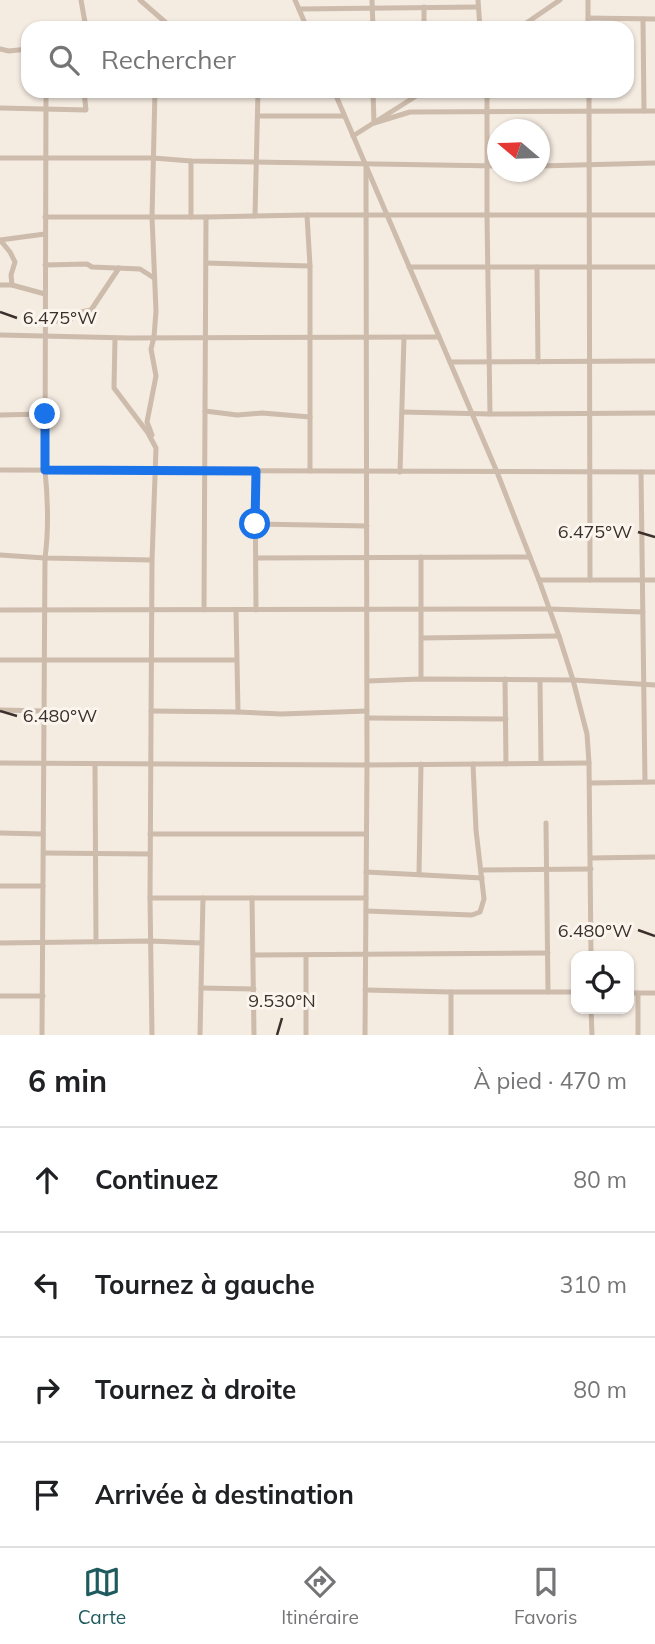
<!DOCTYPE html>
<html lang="fr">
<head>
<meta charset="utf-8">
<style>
	:root { --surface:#fff; --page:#f2f2f2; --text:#202124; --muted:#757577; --line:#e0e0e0; --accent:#1f5a5e }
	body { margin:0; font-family:Mulish,sans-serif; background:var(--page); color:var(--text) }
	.controls { position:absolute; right:21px; bottom:21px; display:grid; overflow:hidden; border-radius:14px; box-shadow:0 2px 5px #0004 }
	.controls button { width:63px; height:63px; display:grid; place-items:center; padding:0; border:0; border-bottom:2px solid var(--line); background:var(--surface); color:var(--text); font:35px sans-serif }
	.compass { position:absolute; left:487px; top:119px; width:63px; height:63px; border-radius:50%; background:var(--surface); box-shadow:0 2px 5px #0004; rotate:289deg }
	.stop { position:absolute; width:21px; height:21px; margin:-16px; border:5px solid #1a73e8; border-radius:50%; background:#fff }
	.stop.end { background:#1a73e8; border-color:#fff; box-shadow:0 2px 7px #0008 }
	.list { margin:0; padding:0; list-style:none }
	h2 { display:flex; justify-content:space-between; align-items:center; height:91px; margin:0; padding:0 28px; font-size:30px }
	h2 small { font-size:23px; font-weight:400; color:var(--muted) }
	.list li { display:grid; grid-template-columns:46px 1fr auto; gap:21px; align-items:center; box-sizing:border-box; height:105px; padding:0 28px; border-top:2px solid var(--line) }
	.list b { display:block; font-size:26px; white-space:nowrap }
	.list em { font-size:23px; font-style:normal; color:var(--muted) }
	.icon { flex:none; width:38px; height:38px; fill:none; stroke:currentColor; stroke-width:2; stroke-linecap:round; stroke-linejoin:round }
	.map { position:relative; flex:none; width:655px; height:1035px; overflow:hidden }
	.search { position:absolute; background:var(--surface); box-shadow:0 2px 5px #0004; left:21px; right:21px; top:21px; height:77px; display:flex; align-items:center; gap:18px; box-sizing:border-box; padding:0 24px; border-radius:21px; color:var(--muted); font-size:26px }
	.sheet { height:511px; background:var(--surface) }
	nav { display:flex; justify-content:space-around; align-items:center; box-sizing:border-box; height:98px; border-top:2px solid var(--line); background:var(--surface); font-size:19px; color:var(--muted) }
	nav a { display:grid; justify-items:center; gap:4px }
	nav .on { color:var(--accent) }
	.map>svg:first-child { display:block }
</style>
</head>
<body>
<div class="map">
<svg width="655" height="1035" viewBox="0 0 655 1035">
	<rect width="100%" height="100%" fill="#f4ebe1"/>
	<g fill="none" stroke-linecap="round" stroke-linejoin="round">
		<g stroke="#cdbbac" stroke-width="5">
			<polyline points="81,0 86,28"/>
			<polyline points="140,0 172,28"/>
			<polyline points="295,0 307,28"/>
			<polyline points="372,0 373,28"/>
			<polyline points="478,0 480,28"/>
			<polyline points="588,0 588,28"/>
			<polyline points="424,7 424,28"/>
			<polyline points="299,9 478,7"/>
			<polyline points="588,18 655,19"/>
			<polyline points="643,19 644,111"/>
			<polyline points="519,28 560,0"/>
			<polyline points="0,49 9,51 28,49"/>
			<polyline points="334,91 497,472 539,580 559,636 573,680 587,734 589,763 591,956"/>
			<polyline points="373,91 374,123 410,112 655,111"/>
			<polyline points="487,91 487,215 490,414"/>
			<polyline points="589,91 590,580"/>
			<polyline points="0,108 86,110 84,91"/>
			<polyline points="258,116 344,116"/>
			<polyline points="353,136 424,91"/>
			<polyline points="0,158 153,158 191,161 498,166"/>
			<polyline points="191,161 191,217"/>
			<polyline points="540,166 655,163"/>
			<polyline points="307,215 310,266 310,471"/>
			<polyline points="255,216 258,91"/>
			<polyline points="45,217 206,217 307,215 655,215"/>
			<polyline points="0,240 45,234"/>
			<polyline points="1,241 10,252 15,262 11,275 12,285"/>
			<polyline points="206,263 310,266"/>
			<polyline points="45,265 87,264 92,267 140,269 154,278"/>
			<polyline points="409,267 655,267"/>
			<polyline points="537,267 538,362"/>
			<polyline points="0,285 12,285 45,294"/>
			<polyline points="45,319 68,323 75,313 91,310 119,268"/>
			<polyline points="0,335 129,338 439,337"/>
			<polyline points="115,338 114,388 148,433 156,448 152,560 150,898 152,1035"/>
			<polyline points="450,362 655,361"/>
			<polyline points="205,411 237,415 262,413 310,417"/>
			<polyline points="402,412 490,414 655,413"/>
			<polyline points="0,415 45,414"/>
			<polyline points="152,435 147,422 156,376 151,349 154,337 156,311 152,217 155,91"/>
			<polyline points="0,470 655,472"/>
			<polyline points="255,471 256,610"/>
			<polyline points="400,472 404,337"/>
			<polyline points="641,472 645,782"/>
			<polyline points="255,524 367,526"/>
			<polyline points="0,555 45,558 152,560"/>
			<polyline points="421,557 421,679"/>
			<polyline points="256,558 530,557"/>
			<polyline points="539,580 655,580"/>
			<polyline points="0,610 549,609 643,612"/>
			<polyline points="204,610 206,217"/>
			<polyline points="236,610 238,712"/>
			<polyline points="422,638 559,636"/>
			<polyline points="0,660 236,660"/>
			<polyline points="505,679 506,764"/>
			<polyline points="367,681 421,679 573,680 655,685"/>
			<polyline points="540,681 541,763"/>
			<polyline points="0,710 44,711"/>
			<polyline points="151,711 238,712 281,714 367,711"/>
			<polyline points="367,718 506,719"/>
			<polyline points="0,763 367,765 589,763"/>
			<polyline points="95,764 96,942"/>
			<polyline points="590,783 655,782"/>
			<polyline points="546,823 548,992"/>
			<polyline points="0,833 43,834"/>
			<polyline points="150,834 366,834"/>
			<polyline points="44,853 150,854"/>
			<polyline points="591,858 655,857"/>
			<polyline points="481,870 591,869"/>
			<polyline points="366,872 482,878"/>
			<polyline points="419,874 421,764"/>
			<polyline points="0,886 43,886"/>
			<polyline points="150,898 366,898"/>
			<polyline points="252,898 254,1035"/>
			<polyline points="366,911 472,915 480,912 484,899 476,830 473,764"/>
			<polyline points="0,943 150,941 201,943"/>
			<polyline points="253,955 548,953"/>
			<polyline points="201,988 254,989"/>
			<polyline points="365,990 451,992 576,992"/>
			<polyline points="451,992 451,1035"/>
			<polyline points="629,993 655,993"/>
			<polyline points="638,993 638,1035"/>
			<polyline points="0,996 43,996"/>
			<polyline points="591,1009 592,1035"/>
			<path d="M42 1035 45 558C49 528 48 500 45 470L46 91"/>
			<polyline points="200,1035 203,898"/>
			<polyline points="306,1035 306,956"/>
			<polyline points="365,1035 367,765 366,167"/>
		</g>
	</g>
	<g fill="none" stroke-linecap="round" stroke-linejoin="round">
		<polyline stroke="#1a73e8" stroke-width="9" points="45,414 45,470 256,471 255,524"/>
	</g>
	<path fill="none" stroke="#3b302b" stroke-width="2.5" d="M0 312 17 318M638 532 655 537M0 711 17 716M638 930 655 936M277 1035 282 1018"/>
	<g font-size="18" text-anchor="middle" fill="#3b302b" stroke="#fbf5ee" stroke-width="6" stroke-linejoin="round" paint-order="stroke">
		<text x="60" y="324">6.475°W</text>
		<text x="595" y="538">6.475°W</text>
		<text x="60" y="722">6.480°W</text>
		<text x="595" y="937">6.480°W</text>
		<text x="282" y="1007">9.530°N</text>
	</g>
</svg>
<div class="controls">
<button><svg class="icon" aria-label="locate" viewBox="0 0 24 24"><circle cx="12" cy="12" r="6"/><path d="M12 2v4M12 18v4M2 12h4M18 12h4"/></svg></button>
</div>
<svg class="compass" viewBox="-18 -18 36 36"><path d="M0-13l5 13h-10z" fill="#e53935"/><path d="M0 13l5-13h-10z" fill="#757577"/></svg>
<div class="stop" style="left:255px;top:524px"></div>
<div class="stop end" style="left:45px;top:414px"></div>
<div class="search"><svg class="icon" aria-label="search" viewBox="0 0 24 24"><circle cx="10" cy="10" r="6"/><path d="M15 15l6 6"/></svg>Rechercher</div>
</div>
<section class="sheet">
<h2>6 min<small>À pied · 470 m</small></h2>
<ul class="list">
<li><svg class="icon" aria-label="ahead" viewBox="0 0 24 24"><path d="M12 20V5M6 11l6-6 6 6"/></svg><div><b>Continuez</b></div><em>80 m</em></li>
<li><svg class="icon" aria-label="left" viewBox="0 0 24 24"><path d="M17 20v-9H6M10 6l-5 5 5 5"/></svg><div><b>Tournez à gauche</b></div><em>310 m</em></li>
<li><svg class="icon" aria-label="right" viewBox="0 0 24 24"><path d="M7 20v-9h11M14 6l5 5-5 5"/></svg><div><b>Tournez à droite</b></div><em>80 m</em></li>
<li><svg class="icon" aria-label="arrive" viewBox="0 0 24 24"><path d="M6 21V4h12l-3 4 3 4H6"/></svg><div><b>Arrivée à destination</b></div></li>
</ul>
</section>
<nav>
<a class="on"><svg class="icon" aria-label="map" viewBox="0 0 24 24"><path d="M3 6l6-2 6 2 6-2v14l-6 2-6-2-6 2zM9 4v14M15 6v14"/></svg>Carte</a>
<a><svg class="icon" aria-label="directions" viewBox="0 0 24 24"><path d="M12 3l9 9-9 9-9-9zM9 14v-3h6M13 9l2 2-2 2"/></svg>Itinéraire</a>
<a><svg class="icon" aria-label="saved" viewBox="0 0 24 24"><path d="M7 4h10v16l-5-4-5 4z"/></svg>Favoris</a>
</nav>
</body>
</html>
